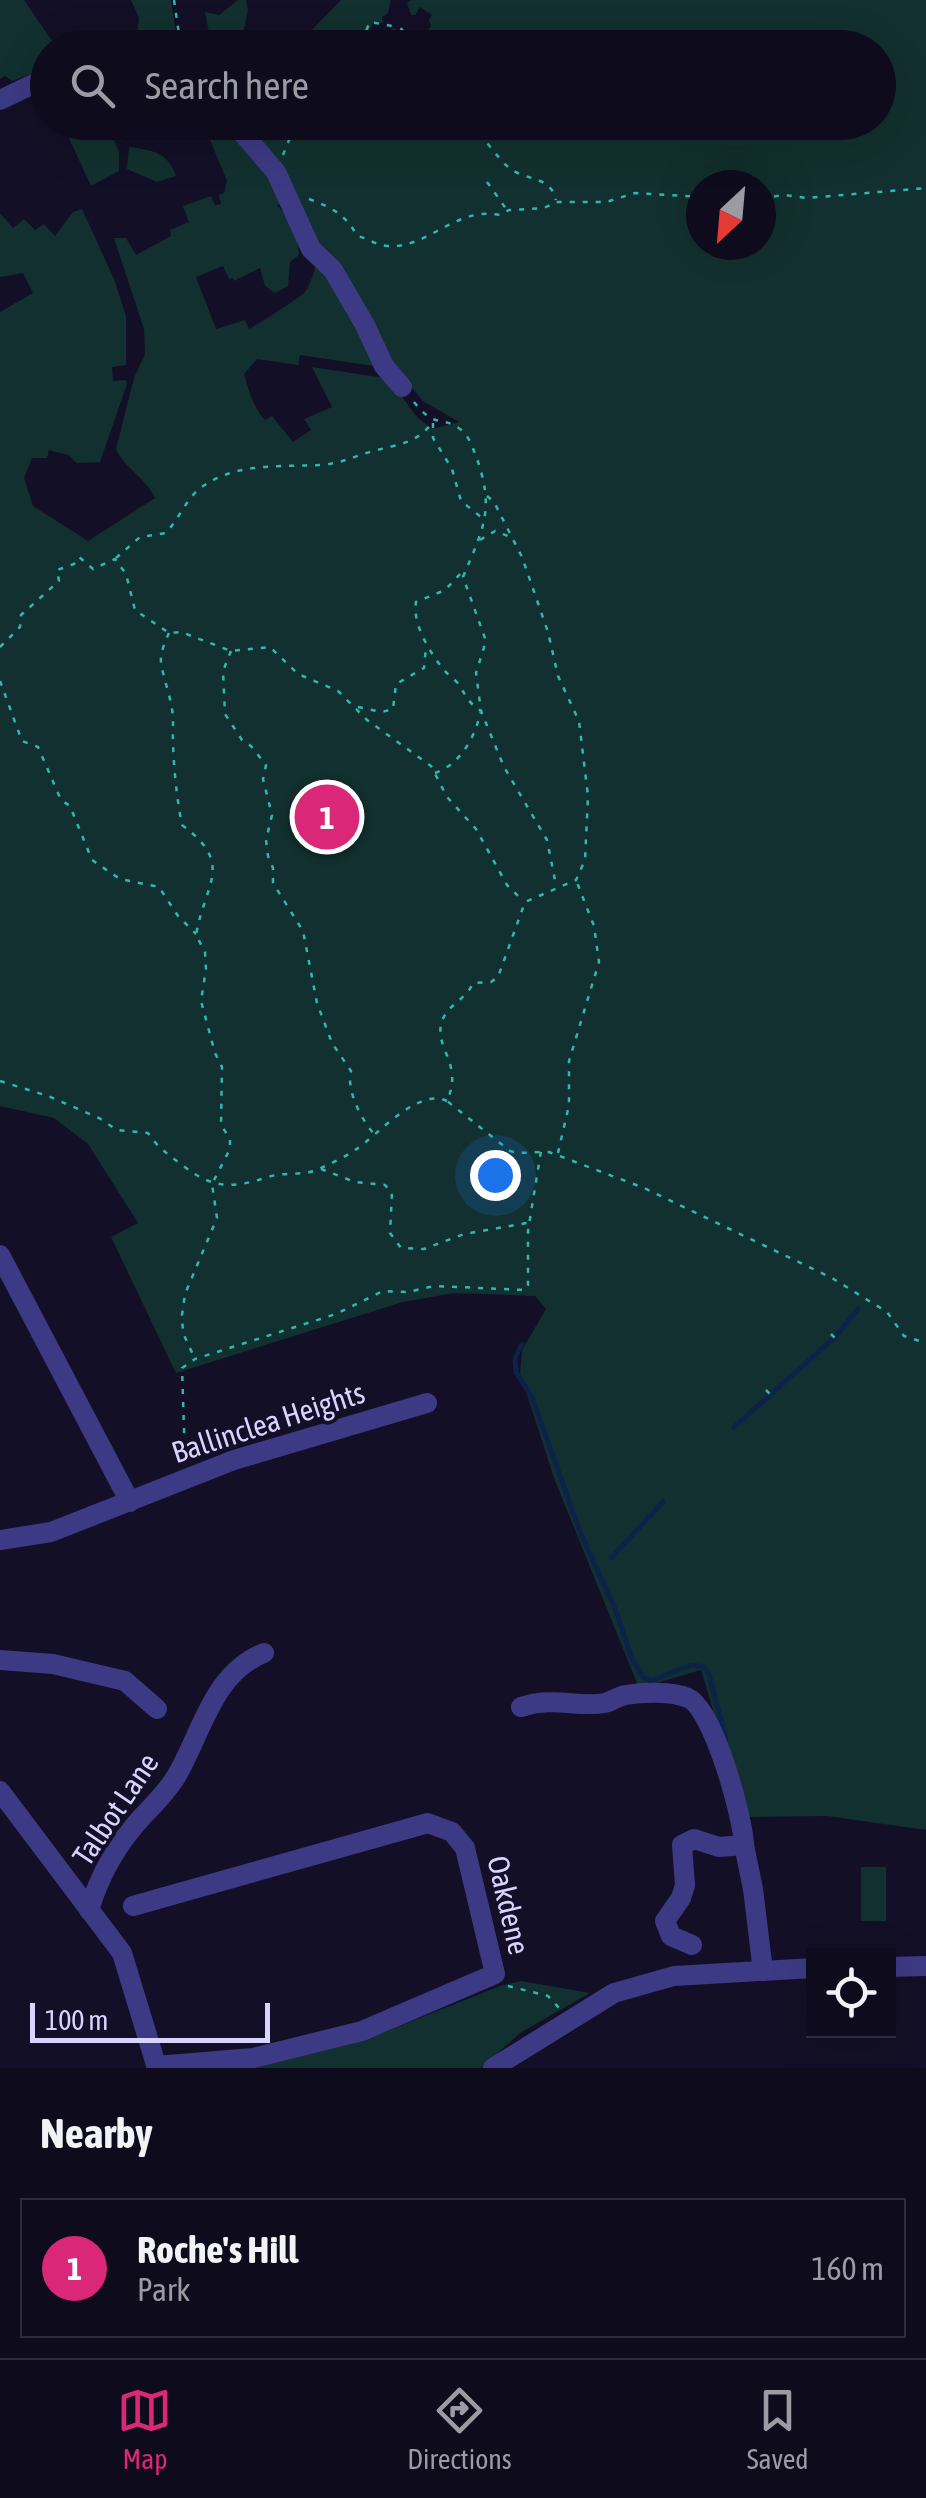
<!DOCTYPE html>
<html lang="en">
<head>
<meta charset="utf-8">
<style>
	:root { --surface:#0e0b1c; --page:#171425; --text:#f1f3f6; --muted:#9b9ba3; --line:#2e2b3b; --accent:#db2777 }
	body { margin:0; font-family:"Asap Condensed",sans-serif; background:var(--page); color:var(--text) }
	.controls { position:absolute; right:30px; bottom:30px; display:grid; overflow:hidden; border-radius:0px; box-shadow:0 10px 40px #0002 }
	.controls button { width:90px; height:90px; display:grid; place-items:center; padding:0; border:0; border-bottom:2px solid var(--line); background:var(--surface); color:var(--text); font:50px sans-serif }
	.compass { position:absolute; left:686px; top:170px; width:90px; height:90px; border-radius:50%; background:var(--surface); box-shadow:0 10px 40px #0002; rotate:206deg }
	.scale { position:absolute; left:30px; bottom:25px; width:240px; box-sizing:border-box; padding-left:10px; border:5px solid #d9d4ff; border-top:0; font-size:28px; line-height:35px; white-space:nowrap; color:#d9d4ff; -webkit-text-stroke:8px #130f26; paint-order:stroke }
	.you { position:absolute; left:495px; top:1175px; width:35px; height:35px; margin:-25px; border:8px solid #fff; border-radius:50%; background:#1a73e8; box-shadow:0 0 0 15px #1a73e833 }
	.badge { display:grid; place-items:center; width:65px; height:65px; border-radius:50%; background:var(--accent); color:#fff; font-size:32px; font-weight:700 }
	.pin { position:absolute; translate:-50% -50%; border:5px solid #fff; box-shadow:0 2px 10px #0006 }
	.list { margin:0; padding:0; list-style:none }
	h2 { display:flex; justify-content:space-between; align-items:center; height:130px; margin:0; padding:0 40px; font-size:42px }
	h2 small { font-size:32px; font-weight:400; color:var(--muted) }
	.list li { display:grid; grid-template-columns:65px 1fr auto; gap:30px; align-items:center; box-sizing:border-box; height:140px; margin:0 20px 20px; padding:0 20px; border:2px solid var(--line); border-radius:0px }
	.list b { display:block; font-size:38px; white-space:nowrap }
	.list p { margin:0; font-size:32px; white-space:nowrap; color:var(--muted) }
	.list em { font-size:32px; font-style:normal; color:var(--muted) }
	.icon { flex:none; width:55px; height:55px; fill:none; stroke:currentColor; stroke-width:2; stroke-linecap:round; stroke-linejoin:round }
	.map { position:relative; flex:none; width:926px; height:2068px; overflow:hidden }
	.search { position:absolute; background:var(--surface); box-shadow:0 10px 40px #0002; left:30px; right:30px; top:30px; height:110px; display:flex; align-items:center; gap:25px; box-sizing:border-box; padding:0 35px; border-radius:55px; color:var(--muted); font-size:38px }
	.sheet { height:290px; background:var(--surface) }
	nav { display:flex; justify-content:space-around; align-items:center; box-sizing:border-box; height:140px; border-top:2px solid var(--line); background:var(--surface); font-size:28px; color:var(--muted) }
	nav a { display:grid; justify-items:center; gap:5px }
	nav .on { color:var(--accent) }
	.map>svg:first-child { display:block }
</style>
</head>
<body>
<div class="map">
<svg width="926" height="2068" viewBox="0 0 926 2068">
	<rect width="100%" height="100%" fill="#130f26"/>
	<g fill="#12302f" fill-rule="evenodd">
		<polygon points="0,0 24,0 56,47 48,48 47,68 12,81 5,76 0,79"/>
		<polygon points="131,0 171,0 178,47 135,47 139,18"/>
		<polygon points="238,0 246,0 248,10 240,47 212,47 205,12 219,15"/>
		<path d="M341 0H391L388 13 382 17 383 23H373L368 33 389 37 393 28 412 38H422L431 26 429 20 432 15 420 7 415 15H411L407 3 411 0H926V1830L827 1816 745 1817 701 1670 639 1688 554 1478 520 1373 522 1350 546 1309 535 1296 454 1293 403 1302 176 1373 111 1237 138 1223 88 1144 54 1118 0 1106V312L33 293 23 273 0 277V213L13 228 24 219 35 230 44 224 55 236 73 212 82 209 114 279 126 316V365L112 367 113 381 126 380 127 384 100 462 77 463 68 455 49 450 47 458H32L24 478 33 506 88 541 155 498C146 478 125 469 116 449L134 378 145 354 144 329 114 238H126L136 255 171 236 170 230 189 222 183 206 211 196 215 205 221 204 219 195 224 193 227 181 203 123H225L270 176 283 202 277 206C293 219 297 234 299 255L290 262 288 286 275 293 265 286 260 268 234 281 233 278 229 279 223 266 196 277 216 329 245 320 249 329C254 327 302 296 305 292 311 284 314 270 318 261L380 367 300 355 298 365 257 359 244 374C249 390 253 408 265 420L272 416 293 442 311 430 304 419 332 407 312 367 378 377 385 374 417 417 432 429 459 422 423 401 387 359 237 123 878 122V48H455L452 41 443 39 446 47H295ZM701 185H761V245H701Z"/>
		<polygon points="62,123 130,123 121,141 112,135 119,152 119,171 91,186"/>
		<path d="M129 147C152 150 168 152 176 176L157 182 127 169Z"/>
		<rect x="861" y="1867" width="25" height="54"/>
		<polygon points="521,1981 590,1993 520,2033 481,2068 223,2068 370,2038 500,1986"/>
	</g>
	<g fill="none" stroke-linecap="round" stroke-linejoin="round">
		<g stroke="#0c2248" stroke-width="5">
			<polyline points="522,1344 515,1358 516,1372 532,1397 580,1532 616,1611 632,1659 643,1677 651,1681 691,1665 704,1667 709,1675 726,1739"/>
			<polyline points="734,1427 835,1337 858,1309"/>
			<polyline points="611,1558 663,1502"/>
		</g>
		<g stroke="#2fb8b0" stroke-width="2.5" stroke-dasharray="5 8" stroke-linecap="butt">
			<polyline points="174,0 181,48"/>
			<polyline points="361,42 370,22 392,26"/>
			<path d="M342 48C359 45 372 35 388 38L399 27 422 48"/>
			<path d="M473 122C479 133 498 158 507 166 524 182 550 174 556 200"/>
			<polyline points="283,155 293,130 300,122"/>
			<polyline points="487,182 507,210"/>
			<polyline points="761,198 785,195 807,198 926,188"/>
			<path d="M309 199C330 207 346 214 357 236 368 238 375 245 387 246 429 249 455 206 500 215L509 210 544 208 556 202H606L635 193 701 197"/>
			<path d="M414 402C436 430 442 415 460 429 469 435 472 447 476 456 495 509 484 527 463 577L486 641 476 673 481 711 504 767 547 840 556 885"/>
			<polyline points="433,423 433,438 452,469 461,501 481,517"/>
			<path d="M487 496 494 502 522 557 548 632 558 676 579 721 588 796 585 860 576 880 525 902 498 977 491 982 473 983C466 1000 448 1004 442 1021 433 1048 464 1063 447 1101L510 1151C524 1155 535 1151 549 1152L644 1188 832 1278 887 1312 904 1336 926 1343"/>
			<polyline points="480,540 495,531 508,536"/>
			<path d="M116 558 140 537 166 533C178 520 186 500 199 489 234 462 279 467 320 465 340 464 355 456 373 451 400 444 416 444 434 421"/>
			<path d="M169 633C165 641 160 654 161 663 164 682 174 704 173 724 172 751 176 796 182 825 235 864 205 883 196 935L205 952 206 969 201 1001 215 1053 222 1067 221 1125 230 1139V1149L212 1184 217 1218 185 1294 182 1315 183 1333 195 1359"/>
			<polyline points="0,647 20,627 21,615 59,581 57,570 74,564 79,557 93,569 115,559 126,574 135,610 169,633 181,632 231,651 270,647 298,674 338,691 367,720 431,766 447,797 476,829 507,885 523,901"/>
			<path d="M231 651 223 671 225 714 242 740 251 746 266 765 263 779 272 815 266 840 268 856 273 868V883L303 931 317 1003 332 1043 351 1071C346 1090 361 1119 374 1134"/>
			<polyline points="0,681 22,741 38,747 61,800 70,806 92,860 120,879 159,887 178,916 196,934"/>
			<polyline points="358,707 382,712 393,709 396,684 424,668 426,647"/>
			<path d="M435 773C461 764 475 737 481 711 469 703 467 698 460 686 456 680 448 675 443 669 430 652 412 624 416 602L445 590 463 571"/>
			<path d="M0 1081 48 1096 99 1118 117 1130 148 1133C157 1147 169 1155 182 1165 213 1189 231 1189 268 1177 287 1171 304 1177 321 1168 332 1163 345 1157 355 1150 378 1135 418 1087 447 1101"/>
			<polyline points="558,1153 569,1105 569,1061 599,962 594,926 576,880"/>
			<polyline points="321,1169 355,1182 385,1185 392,1193 390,1233 401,1248 424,1249 464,1234 527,1223"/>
			<polyline points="831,1334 838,1341"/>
			<polyline points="766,1390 775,1399"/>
			<polyline points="185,1459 182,1368 195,1359 336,1314 383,1291 408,1292 434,1286 525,1290 528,1285 528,1231 541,1151"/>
			<polyline points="508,1986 548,1996 559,2008"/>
		</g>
		<g stroke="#3d3a85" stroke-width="20">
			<polyline points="0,100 48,77"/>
			<polyline points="233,122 276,172 311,249 333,270 365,325 384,366 402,387"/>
			<polyline points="0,1255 130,1502"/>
			<polyline points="0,1540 51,1532 234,1460 427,1403"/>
			<polyline points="0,1660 53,1664 125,1681 157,1709"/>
			<path d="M521 1707C554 1696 576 1708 605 1703 612 1701 619 1696 626 1695 643 1692 672 1691 688 1698 713 1708 743 1817 744 1845"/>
			<polyline points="0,1791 122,1953 157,2068"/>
			<polyline points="133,1906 428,1823 452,1832 465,1848 495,1974 362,2031 253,2058 156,2066"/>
			<path d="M89 1910C100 1874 116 1845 142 1817 154 1804 168 1791 177 1775 202 1732 213 1673 264 1653"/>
			<polyline points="692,1945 671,1936 665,1921 681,1898 685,1885 682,1845 694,1839 719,1847 744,1845 753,1889 763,1971"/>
			<polyline points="888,1967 926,1966"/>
			<polyline points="493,2068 614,1993 674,1976 814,1968"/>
		</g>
	</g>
	<g text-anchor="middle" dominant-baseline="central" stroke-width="8" stroke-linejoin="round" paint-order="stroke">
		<g font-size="30" fill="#d9d4ff" stroke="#130f26">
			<text transform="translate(268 1422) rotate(-18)">Ballinclea Heights</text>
			<text transform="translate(115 1809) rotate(-56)">Talbot Lane</text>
			<text transform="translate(509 1905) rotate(77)">Oakdene</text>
		</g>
	</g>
</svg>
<div class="controls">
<button><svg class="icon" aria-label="locate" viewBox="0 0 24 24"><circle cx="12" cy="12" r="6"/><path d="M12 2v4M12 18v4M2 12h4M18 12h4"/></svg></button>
</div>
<svg class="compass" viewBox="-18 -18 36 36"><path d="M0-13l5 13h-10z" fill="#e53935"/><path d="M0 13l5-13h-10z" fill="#9b9ba3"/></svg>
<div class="scale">100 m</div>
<div class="you"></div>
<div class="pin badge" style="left:327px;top:817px">1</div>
<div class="search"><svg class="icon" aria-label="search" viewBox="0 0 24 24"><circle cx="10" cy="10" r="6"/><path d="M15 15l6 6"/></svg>Search here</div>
</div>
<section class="sheet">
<h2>Nearby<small></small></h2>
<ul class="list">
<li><span class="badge">1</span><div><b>Roche's Hill</b><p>Park</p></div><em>160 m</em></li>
</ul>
</section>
<nav>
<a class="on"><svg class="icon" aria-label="map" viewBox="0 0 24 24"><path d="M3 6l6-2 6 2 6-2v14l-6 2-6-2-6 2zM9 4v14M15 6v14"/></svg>Map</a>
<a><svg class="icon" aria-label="directions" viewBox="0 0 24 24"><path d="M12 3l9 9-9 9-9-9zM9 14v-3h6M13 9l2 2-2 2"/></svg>Directions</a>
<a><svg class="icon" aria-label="saved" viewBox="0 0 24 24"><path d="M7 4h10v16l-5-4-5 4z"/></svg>Saved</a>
</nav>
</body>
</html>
